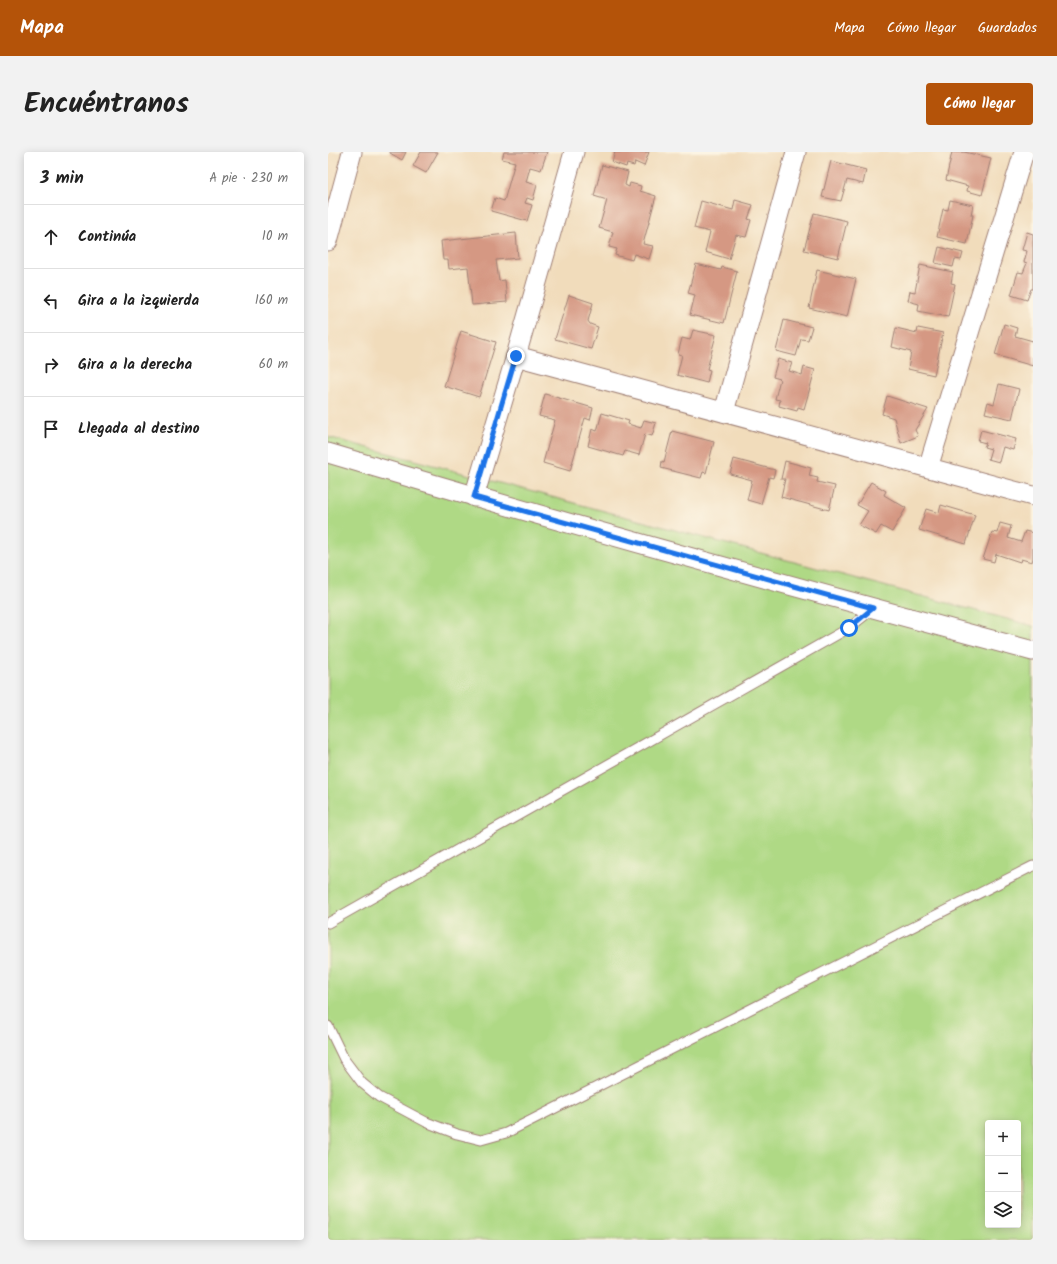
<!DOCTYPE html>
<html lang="es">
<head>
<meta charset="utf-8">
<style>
	:root { --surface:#fff; --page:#f2f2f2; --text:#222; --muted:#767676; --line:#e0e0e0; --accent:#b45309 }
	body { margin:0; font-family:Kalam,sans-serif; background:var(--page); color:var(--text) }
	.controls { position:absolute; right:12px; bottom:12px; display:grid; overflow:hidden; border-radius:4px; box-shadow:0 2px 10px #0003 }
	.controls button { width:36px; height:36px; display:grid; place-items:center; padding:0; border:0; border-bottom:1px solid var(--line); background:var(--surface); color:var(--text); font:20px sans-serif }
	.stop { position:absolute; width:12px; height:12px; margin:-9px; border:3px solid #1a73e8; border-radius:50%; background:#fff }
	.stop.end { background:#1a73e8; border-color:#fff; box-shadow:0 1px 4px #0008 }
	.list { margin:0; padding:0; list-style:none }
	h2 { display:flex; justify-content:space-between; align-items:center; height:52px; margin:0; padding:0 16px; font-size:17px }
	h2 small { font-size:13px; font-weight:400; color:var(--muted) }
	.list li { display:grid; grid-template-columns:26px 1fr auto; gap:12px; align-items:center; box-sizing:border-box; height:64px; padding:0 16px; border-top:1px solid var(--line) }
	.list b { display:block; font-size:15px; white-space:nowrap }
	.list em { font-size:13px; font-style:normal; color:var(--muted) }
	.icon { flex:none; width:22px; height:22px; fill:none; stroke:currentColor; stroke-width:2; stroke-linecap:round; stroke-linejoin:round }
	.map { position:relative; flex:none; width:705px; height:1088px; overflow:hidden; border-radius:4px }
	header { display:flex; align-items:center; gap:24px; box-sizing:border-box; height:56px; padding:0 20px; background:var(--accent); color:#fff }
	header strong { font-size:19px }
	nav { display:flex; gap:22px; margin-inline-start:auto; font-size:14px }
	.intro { display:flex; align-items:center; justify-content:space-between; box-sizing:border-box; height:96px; padding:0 24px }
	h1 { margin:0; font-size:28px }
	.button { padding:10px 18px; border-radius:4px; background:var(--accent); color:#fff; font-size:14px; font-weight:700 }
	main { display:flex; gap:24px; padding:0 24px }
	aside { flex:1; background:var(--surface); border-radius:4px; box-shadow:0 2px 10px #0003 }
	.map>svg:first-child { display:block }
</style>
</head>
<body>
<header>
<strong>Mapa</strong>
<nav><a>Mapa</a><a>Cómo llegar</a><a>Guardados</a></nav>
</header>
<div class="intro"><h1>Encuéntranos</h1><a class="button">Cómo llegar</a></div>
<main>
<aside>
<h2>3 min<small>A pie · 230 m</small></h2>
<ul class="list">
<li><svg class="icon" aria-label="ahead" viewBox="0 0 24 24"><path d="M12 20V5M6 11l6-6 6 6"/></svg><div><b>Continúa</b></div><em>10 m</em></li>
<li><svg class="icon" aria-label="left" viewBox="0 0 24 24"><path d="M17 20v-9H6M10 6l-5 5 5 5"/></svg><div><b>Gira a la izquierda</b></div><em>160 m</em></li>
<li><svg class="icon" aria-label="right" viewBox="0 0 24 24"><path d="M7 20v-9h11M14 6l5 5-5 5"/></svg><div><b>Gira a la derecha</b></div><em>60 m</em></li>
<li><svg class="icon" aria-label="arrive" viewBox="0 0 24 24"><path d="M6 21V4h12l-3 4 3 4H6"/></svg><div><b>Llegada al destino</b></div></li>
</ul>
</aside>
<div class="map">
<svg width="705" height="1088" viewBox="0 0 705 1088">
	<rect width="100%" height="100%" fill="#fcf5e5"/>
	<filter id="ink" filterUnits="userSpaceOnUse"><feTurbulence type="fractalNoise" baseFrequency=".025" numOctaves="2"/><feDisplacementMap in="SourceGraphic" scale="8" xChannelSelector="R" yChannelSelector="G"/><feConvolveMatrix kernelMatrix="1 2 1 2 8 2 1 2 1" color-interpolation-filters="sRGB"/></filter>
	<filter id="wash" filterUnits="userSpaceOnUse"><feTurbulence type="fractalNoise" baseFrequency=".012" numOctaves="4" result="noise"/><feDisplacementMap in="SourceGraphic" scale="16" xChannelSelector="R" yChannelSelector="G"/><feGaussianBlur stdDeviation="0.9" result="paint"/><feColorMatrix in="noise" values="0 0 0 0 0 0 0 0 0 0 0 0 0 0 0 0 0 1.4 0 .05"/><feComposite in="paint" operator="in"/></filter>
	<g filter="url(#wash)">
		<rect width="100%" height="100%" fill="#f1dcbb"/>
		<path fill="#afd985" stroke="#7c7c58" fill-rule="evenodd" d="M0 285 705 474V1088H0ZM660 971H690V1073H660Z"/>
		<g id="blocks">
			<g fill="#d59883">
				<polygon points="62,0 78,0 74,8 62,1"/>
				<polygon points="93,0 110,0 98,21 85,14"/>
				<polygon points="176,0 219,0 213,18 202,15 198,30 209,33 205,48 199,46 197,51 204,53 199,69 163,59 167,46 176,49 187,10 174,7"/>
				<polygon points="287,0 321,0 316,14 307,10 306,14 299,12 298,15 284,10"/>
				<polygon points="624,0 636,0 663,6 654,43 639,39 640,34 618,28"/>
				<polygon points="503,9 538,18 535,32 519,28 513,49 494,45"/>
				<polygon points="274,13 300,20 297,33 301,35 302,31 313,34 312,39 328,44 315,92 325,94 321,107 306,102 304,108 287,103 289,97 281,95 285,80 271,76 279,48 266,44"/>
				<polygon points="407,48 425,53 420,67 423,68 418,85 408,83 401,107 377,100 382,80 366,76 373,49 405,58"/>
				<polygon points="622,48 645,53 643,63 645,63 639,92 609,85 615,57 620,58"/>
				<polygon points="486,61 519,69 510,106 476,98"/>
				<polygon points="699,80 705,82 705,137 703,137 699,148 683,143 690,120 695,121 699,111 696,110 699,99 694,98"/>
				<polygon points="188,81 190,106 168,108 171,129 177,128 179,150 144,153 140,115 121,117 120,108 115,108 113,89"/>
				<polygon points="611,95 635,101 633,108 627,107 625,115 607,111"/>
				<polygon points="368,112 393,118 394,115 409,119 396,171 362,163 367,143 360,141"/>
				<polygon points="592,113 625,120 623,131 627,132 620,165 590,159 591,152 580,149 582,139 587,140"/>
				<polygon points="489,118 528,127 519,165 481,156"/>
				<polygon points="241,143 265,151 260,169 262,172 270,175 263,197 227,187"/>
				<polygon points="456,168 484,175 480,188 473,187 468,204 448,199"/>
				<polygon points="676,172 689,176 687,184 705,189 705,214 667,203"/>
				<polygon points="568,176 589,181 590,176 615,181 606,223 580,217 583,200 564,195"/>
				<polygon points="365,178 388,183 379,217 382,218 379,231 349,223 354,203 350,202 354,186 362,188"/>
				<polygon points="133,179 168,190 151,245 116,234"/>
				<polygon points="450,207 464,211 461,219 474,223 476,215 487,218 476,257 470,255 469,259 451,254 452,248 447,247 452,227 445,225"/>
				<polygon points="671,232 691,237 684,267 657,261 660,250 666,252"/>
				<polygon points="217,242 265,256 262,268 257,266 242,319 215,311 227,268 211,264"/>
				<polygon points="559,244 600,257 587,278 590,284 573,291 566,266 554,262"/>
				<polygon points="274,261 301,269 300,272 313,276 316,268 328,271 324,284 317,282 311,303 297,299 295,304 260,294 264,277 269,279"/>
				<polygon points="653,278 688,287 685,298 675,295 671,310 660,307 663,297 656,295 658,291 650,289"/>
				<polygon points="344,279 386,290 378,321 375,320 373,326 333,316 334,309 336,310"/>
				<polygon points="406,307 447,318 445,326 441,325 433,352 419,348 424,328 402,322"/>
				<polygon points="457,309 483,316 481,324 490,326 489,330 507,334 501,358 453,345 457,327 453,327"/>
				<polygon points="543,330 558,339 556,343 578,356 564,380 553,374 548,382 531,373 540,359 529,353"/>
				<polygon points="613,353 647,363 638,392 591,378 598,357 611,361"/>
				<polygon points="672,371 683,374 680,386 693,390 697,379 705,381 705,406 704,410 693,407 692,410 668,402 666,410 655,407 664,380 669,381"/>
			</g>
		</g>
	</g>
	<g filter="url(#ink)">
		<use href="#blocks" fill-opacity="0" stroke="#9e7e73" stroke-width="1"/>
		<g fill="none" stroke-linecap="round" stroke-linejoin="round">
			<defs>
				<g id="service">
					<polyline points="0,771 521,476 545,457"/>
					<polyline points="0,874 16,907 34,931 51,945 98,970 129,982 153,988 178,981 705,714"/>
				</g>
				<g id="minor">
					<polyline points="0,89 24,0"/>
					<polyline points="188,204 705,344"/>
					<polyline points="396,260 468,0"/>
					<path d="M0 301C234 371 469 436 705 499"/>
					<polyline points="600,316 696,0"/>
					<polyline points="146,345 188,204 246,0"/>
				</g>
			</defs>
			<use href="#service" stroke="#9e7e73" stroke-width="11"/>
			<use href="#minor" stroke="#9e7e73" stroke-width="21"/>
			<use href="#service" stroke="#fff" stroke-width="9"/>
			<use href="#minor" stroke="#fff" stroke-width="19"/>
		</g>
	</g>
	<g fill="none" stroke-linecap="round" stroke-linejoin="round" filter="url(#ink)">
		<polyline stroke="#1a73e8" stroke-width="5" points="188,204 146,345 545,456 521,476"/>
	</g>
</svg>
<div class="controls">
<button>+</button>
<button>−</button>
<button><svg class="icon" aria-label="layers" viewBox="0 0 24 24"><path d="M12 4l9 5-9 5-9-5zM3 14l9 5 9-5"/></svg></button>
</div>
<div class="stop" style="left:521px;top:476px"></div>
<div class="stop end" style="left:188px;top:204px"></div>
</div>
</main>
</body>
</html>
